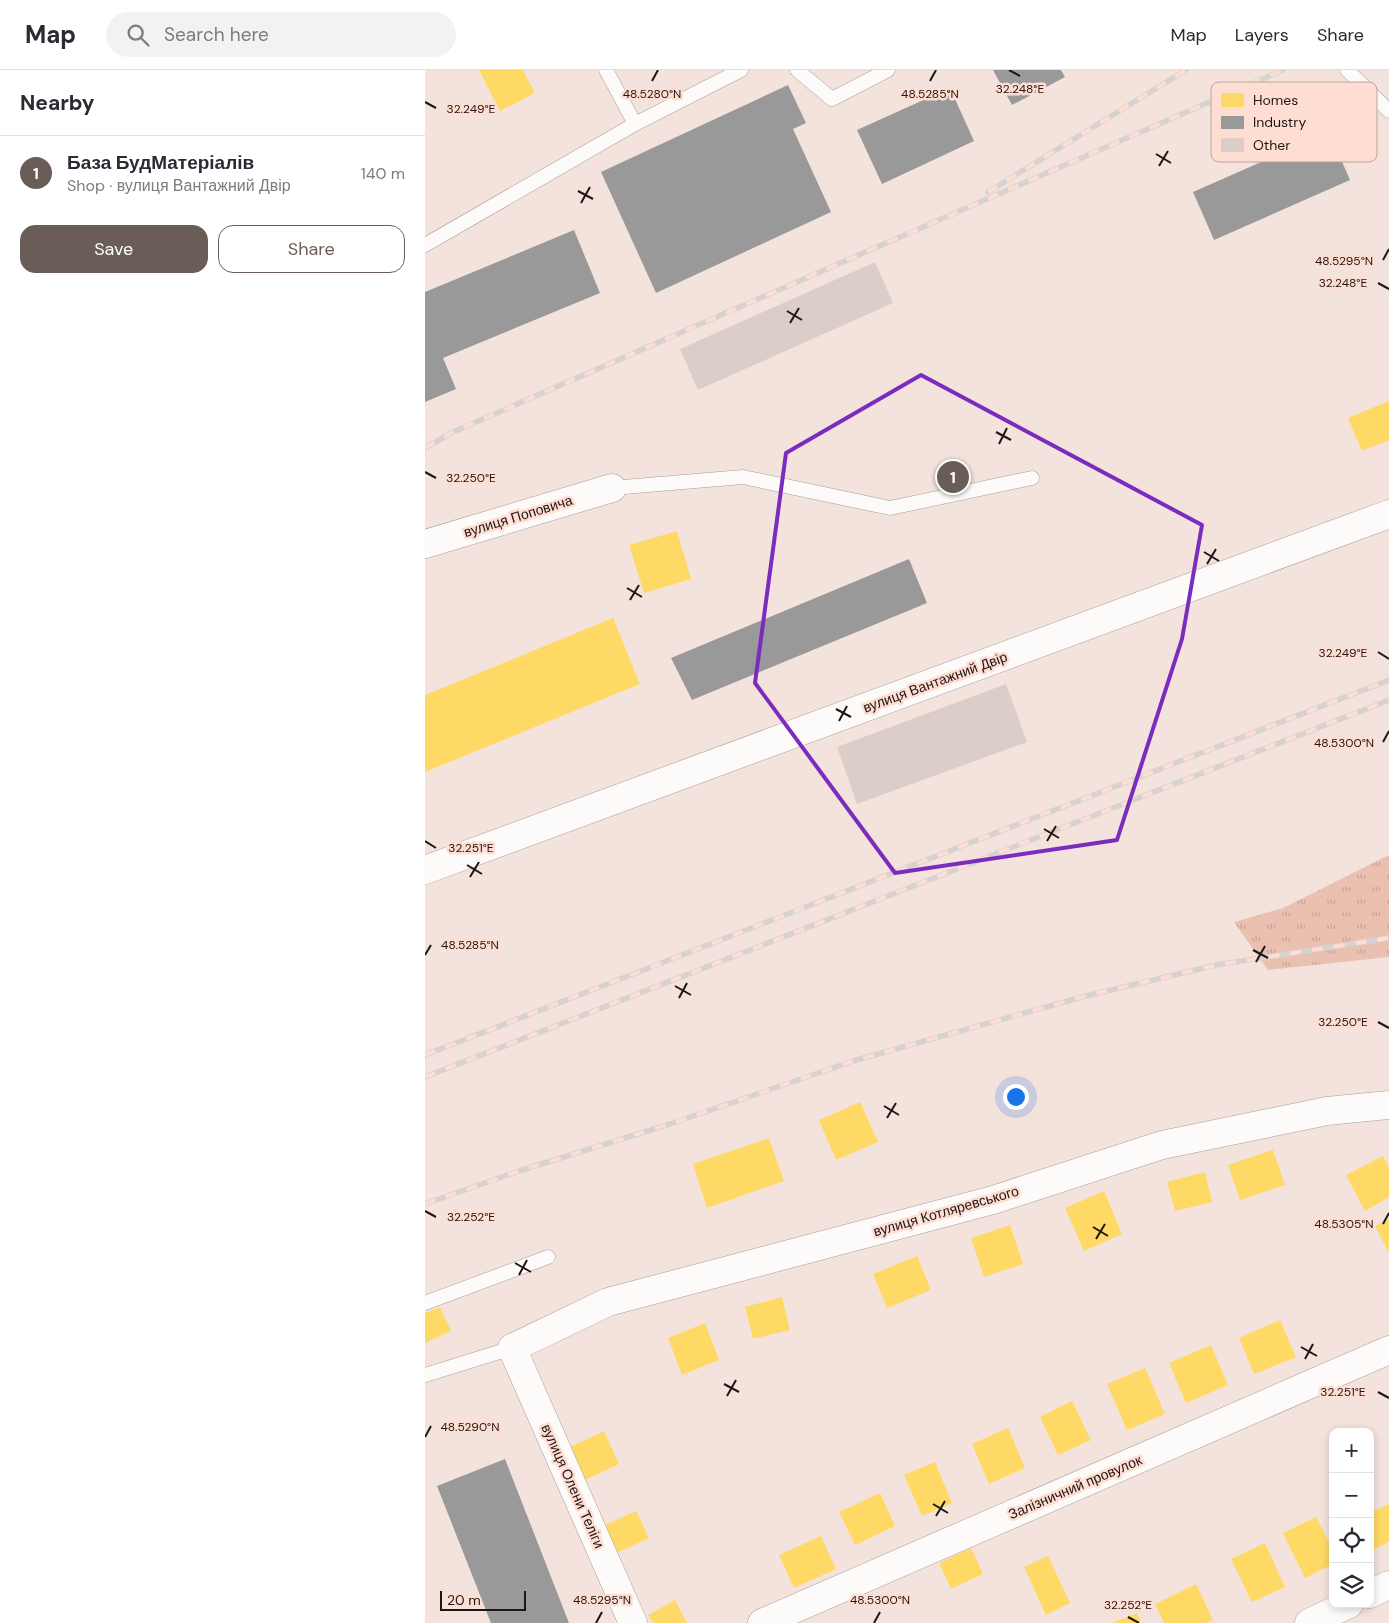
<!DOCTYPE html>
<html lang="en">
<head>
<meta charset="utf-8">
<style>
	:root { --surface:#fff; --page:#f2f2f3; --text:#2b2b33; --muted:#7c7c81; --line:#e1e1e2; --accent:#6a5d58 }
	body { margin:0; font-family:"DM Sans",sans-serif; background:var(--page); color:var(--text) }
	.controls { position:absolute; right:15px; bottom:15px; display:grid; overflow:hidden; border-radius:10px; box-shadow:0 2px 8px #0003 }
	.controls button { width:45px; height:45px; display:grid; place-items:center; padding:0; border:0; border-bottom:1px solid var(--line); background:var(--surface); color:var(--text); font:25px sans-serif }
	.scale { position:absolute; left:15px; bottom:12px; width:86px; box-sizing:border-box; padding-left:5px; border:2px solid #1f1511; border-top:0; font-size:14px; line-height:18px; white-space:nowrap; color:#1f1511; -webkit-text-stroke:4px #feded3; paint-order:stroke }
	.you { position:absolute; left:590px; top:1026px; width:18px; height:18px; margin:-12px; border:4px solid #fff; border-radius:50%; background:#1a73e8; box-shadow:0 0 0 8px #1a73e833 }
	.badge { display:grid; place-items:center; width:32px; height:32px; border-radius:50%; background:var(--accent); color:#fff; font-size:16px; font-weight:700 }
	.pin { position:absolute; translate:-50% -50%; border:2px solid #fff; box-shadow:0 1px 5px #0006 }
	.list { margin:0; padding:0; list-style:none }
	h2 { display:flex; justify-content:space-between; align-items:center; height:65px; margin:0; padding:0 20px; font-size:21px }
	h2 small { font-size:16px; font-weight:400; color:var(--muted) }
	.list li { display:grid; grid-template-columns:32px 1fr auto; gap:15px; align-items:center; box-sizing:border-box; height:75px; padding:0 20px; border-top:1px solid var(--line) }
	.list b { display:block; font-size:19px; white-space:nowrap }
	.list p { margin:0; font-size:16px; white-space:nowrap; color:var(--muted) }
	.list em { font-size:16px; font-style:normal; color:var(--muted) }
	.actions { display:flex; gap:10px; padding:15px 20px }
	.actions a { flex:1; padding:11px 0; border:1px solid var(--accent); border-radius:15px; text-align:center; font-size:18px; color:var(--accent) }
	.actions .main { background:var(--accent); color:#fff }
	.icon { flex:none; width:28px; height:28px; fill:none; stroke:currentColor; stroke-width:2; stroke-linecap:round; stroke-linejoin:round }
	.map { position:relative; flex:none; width:964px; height:1553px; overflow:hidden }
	header { display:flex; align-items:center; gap:30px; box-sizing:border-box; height:70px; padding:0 25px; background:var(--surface); border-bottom:1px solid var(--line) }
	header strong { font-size:24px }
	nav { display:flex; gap:28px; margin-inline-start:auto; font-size:18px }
	.search { width:350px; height:45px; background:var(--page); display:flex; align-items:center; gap:12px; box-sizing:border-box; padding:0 18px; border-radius:28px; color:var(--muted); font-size:19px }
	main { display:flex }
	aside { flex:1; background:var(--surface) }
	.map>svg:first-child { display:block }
</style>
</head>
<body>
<header>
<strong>Map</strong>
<div class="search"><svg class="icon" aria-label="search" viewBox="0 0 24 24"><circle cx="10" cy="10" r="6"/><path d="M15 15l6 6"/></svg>Search here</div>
<nav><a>Map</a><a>Layers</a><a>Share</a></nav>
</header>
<main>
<aside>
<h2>Nearby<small></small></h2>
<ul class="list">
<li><span class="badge">1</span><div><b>База БудМатеріалів</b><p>Shop · вулиця Вантажний Двір</p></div><em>140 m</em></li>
</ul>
<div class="actions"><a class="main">Save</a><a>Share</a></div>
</aside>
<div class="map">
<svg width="964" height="1553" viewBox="0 0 964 1553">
	<defs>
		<pattern id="grass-tufts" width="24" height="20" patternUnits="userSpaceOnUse" patternTransform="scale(1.25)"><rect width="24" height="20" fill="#eac0b1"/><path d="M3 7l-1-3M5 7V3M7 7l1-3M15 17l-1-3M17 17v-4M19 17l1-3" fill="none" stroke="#c8a497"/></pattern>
	</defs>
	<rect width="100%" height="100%" fill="#f4e3dd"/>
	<polygon fill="url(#grass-tufts)" points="964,785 964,887 843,900 809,852 858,838"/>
	<g fill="#ffd966">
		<polygon points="54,0 98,0 110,23 75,41"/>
		<polygon points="964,331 964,370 937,381 923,348"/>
		<polygon points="252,461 266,509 219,523 204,475"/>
		<polygon points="188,548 215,614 0,702 0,625"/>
		<polygon points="435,1032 453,1072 411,1090 394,1050"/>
		<polygon points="344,1068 359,1111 282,1138 268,1094"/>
		<polygon points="848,1080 860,1115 815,1130 803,1095"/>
		<polygon points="958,1086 964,1097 964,1127 940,1141 921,1105"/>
		<polygon points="780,1102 787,1132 750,1141 742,1112"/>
		<polygon points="679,1121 697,1164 659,1181 640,1138"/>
		<polygon points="964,1149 964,1183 950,1156"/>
		<polygon points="585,1155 598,1194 559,1207 546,1168"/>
		<polygon points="492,1186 506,1220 462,1238 448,1204"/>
		<polygon points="357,1227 365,1260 328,1269 320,1237"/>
		<polygon points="15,1237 26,1261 0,1273 0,1243"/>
		<polygon points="855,1250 871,1287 829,1304 814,1268"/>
		<polygon points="280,1253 294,1290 257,1305 243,1268"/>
		<polygon points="786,1275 803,1315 761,1333 744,1293"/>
		<polygon points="720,1298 740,1344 702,1360 682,1314"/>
		<polygon points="647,1331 666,1370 633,1385 615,1347"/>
		<polygon points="583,1358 600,1398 564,1414 547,1374"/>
		<polygon points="179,1361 194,1394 158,1411 143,1378"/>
		<polygon points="510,1392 527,1433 497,1446 479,1405"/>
		<polygon points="455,1423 470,1456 430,1475 414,1442"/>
		<polygon points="964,1434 964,1472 945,1481 945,1443"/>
		<polygon points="211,1441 224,1468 191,1483 178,1456"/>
		<polygon points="891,1447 908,1480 908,1494 880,1508 858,1463"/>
		<polygon points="396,1466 411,1499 369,1518 354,1485"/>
		<polygon points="840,1473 860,1517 827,1532 806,1489"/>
		<polygon points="546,1478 558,1504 526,1519 514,1493"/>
		<polygon points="623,1486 645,1533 621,1545 599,1497"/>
		<polygon points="771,1514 788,1550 781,1553 739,1553 730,1534"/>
		<polygon points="250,1530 262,1553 228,1553 223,1545"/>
		<polygon points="712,1543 716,1553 687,1553"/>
	</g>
	<g fill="#999">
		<polygon points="568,0 636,0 640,7 587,35"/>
		<polygon points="363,15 381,53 368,59 406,142 231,223 176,102"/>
		<polygon points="525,18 549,71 457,114 432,60"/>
		<polygon points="904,62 925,110 789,170 768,122"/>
		<polygon points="149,160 175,223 18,288 31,319 0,332 0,222"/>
		<polygon points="484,489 502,533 267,630 246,588"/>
		<polygon points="80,1389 144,1553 66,1553 12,1416"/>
	</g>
	<g fill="#dbcdc8">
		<polygon points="450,192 468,233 273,320 255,279"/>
		<polygon points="581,614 602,672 432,734 412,677"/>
	</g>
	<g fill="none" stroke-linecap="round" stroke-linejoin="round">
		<defs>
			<g id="service">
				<polyline points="181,0 210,54"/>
				<polyline points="372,0 407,29 463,0"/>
				<polyline points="922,0 964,41"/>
				<polyline points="0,175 210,54 316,0"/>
				<polyline points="187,418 318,407 465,438 607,408"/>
				<polyline points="0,1233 123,1187"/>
				<polyline points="0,1305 87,1278"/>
			</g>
			<g id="minor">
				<polyline points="0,474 187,418"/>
				<polyline points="0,800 964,444"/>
				<polyline points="945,1524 964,1515"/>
				<polyline points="208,1553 87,1278 183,1232 568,1130 737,1075 902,1041 964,1035"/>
				<polyline points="337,1553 964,1280"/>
				<polyline points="884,1553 924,1534"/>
			</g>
		</defs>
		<use href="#service" stroke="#a89c97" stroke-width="15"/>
		<use href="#minor" stroke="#a89c97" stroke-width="29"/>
		<use href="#service" stroke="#fdfbfa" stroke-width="14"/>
		<use href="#minor" stroke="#fdfbfa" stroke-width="28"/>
		<defs>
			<g id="rail">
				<polyline points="563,122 761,0"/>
				<polyline points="0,378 28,362 858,0"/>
				<polyline points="0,985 964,610"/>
				<polyline points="0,1007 964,630"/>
				<polyline points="0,1134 97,1100 245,1054 428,991 657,927 791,895 964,868"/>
			</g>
		</defs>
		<use href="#rail" stroke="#d7d2d0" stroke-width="5.5"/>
		<use href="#rail" stroke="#feded3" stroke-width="4" stroke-dasharray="11" stroke-linecap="butt"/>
	</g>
	<path fill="none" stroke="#7b2cbf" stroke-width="4" stroke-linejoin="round" d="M496 305 777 455 757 569 692 770 470 803 330 613 361 383Z"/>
	<path fill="none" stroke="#1f1511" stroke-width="2" d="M584 0 595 6M227 11 233 0M505 11 511 0M0 32 11 38M731 84 746 93M734 96 743 81M153 121 168 129M156 133 165 117M958 190 964 179M953 213 964 219M362 241 377 250M365 253 374 238M571 362 586 370M574 374 582 358M0 402 11 408M779 482 794 491M782 494 791 479M202 518 217 527M205 530 214 515M953 582 964 589M411 639 426 647M414 651 422 636M958 672 964 661M619 759 634 768M0 771 11 778M622 771 631 756M42 795 57 804M45 807 54 792M828 880 843 888M0 885 6 875M831 892 840 876M250 916 266 925M254 928 262 913M953 952 964 958M459 1036 474 1045M462 1048 471 1033M0 1141 11 1147M958 1154 964 1143M668 1157 683 1166M671 1169 680 1154M90 1193 106 1202M94 1205 102 1190M876 1277 892 1286M880 1289 888 1274M299 1314 314 1322M953 1322 964 1328M302 1326 311 1310M0 1367 6 1356M508 1434 523 1443M511 1446 520 1431M703 1547 714 1553M171 1553 177 1542M449 1553 455 1542"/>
	<g text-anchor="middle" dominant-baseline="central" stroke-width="5" stroke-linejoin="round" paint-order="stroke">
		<g font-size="14" fill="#1f1511" stroke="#feded3">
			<text transform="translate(93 446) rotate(-17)">вулиця Поповича</text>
			<text transform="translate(510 612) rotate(-20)">вулиця Вантажний Двір</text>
			<text transform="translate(521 1141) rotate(-16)">вулиця Котляревського</text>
			<text transform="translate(148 1416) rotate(66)">вулиця Олени Теліги</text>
			<text transform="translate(650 1417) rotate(-23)">Залізничний провулок</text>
		</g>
	</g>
	<rect x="786" y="12" width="166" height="80" rx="8" fill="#feded3" stroke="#bba299" stroke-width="1"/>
	<rect x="796" y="23" width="23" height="14" fill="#ffd966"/>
	<rect x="796" y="46" width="23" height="13" fill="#999"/>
	<rect x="796" y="68" width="23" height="14" fill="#dbcdc8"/>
	<g font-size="14" fill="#1f1511">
		<text x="828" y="35">Homes</text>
		<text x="828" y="57">Industry</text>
		<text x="828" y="80">Other</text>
	</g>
	<g font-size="12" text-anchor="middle" fill="#1f1511" stroke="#feded3" stroke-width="5" stroke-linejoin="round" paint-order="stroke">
		<text x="595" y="23">32.248°E</text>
		<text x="227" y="28">48.5280°N</text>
		<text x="505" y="28">48.5285°N</text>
		<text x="46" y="43">32.249°E</text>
		<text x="919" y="195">48.5295°N</text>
		<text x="918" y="217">32.248°E</text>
		<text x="46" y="412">32.250°E</text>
		<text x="918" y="587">32.249°E</text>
		<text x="919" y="677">48.5300°N</text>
		<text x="46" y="782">32.251°E</text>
		<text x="45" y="879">48.5285°N</text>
		<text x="918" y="956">32.250°E</text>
		<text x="46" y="1151">32.252°E</text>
		<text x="919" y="1158">48.5305°N</text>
		<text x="918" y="1326">32.251°E</text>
		<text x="45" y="1361">48.5290°N</text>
		<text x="177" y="1534">48.5295°N</text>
		<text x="455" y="1534">48.5300°N</text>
		<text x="703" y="1539">32.252°E</text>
	</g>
</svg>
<div class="controls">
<button>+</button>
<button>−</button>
<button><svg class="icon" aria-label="locate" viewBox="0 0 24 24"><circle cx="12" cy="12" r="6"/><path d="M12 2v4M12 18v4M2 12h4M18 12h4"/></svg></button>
<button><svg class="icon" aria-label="layers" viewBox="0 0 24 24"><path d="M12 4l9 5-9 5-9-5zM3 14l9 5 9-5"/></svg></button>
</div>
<div class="scale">20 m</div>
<div class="you"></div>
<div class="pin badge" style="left:528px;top:407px">1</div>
</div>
</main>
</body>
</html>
